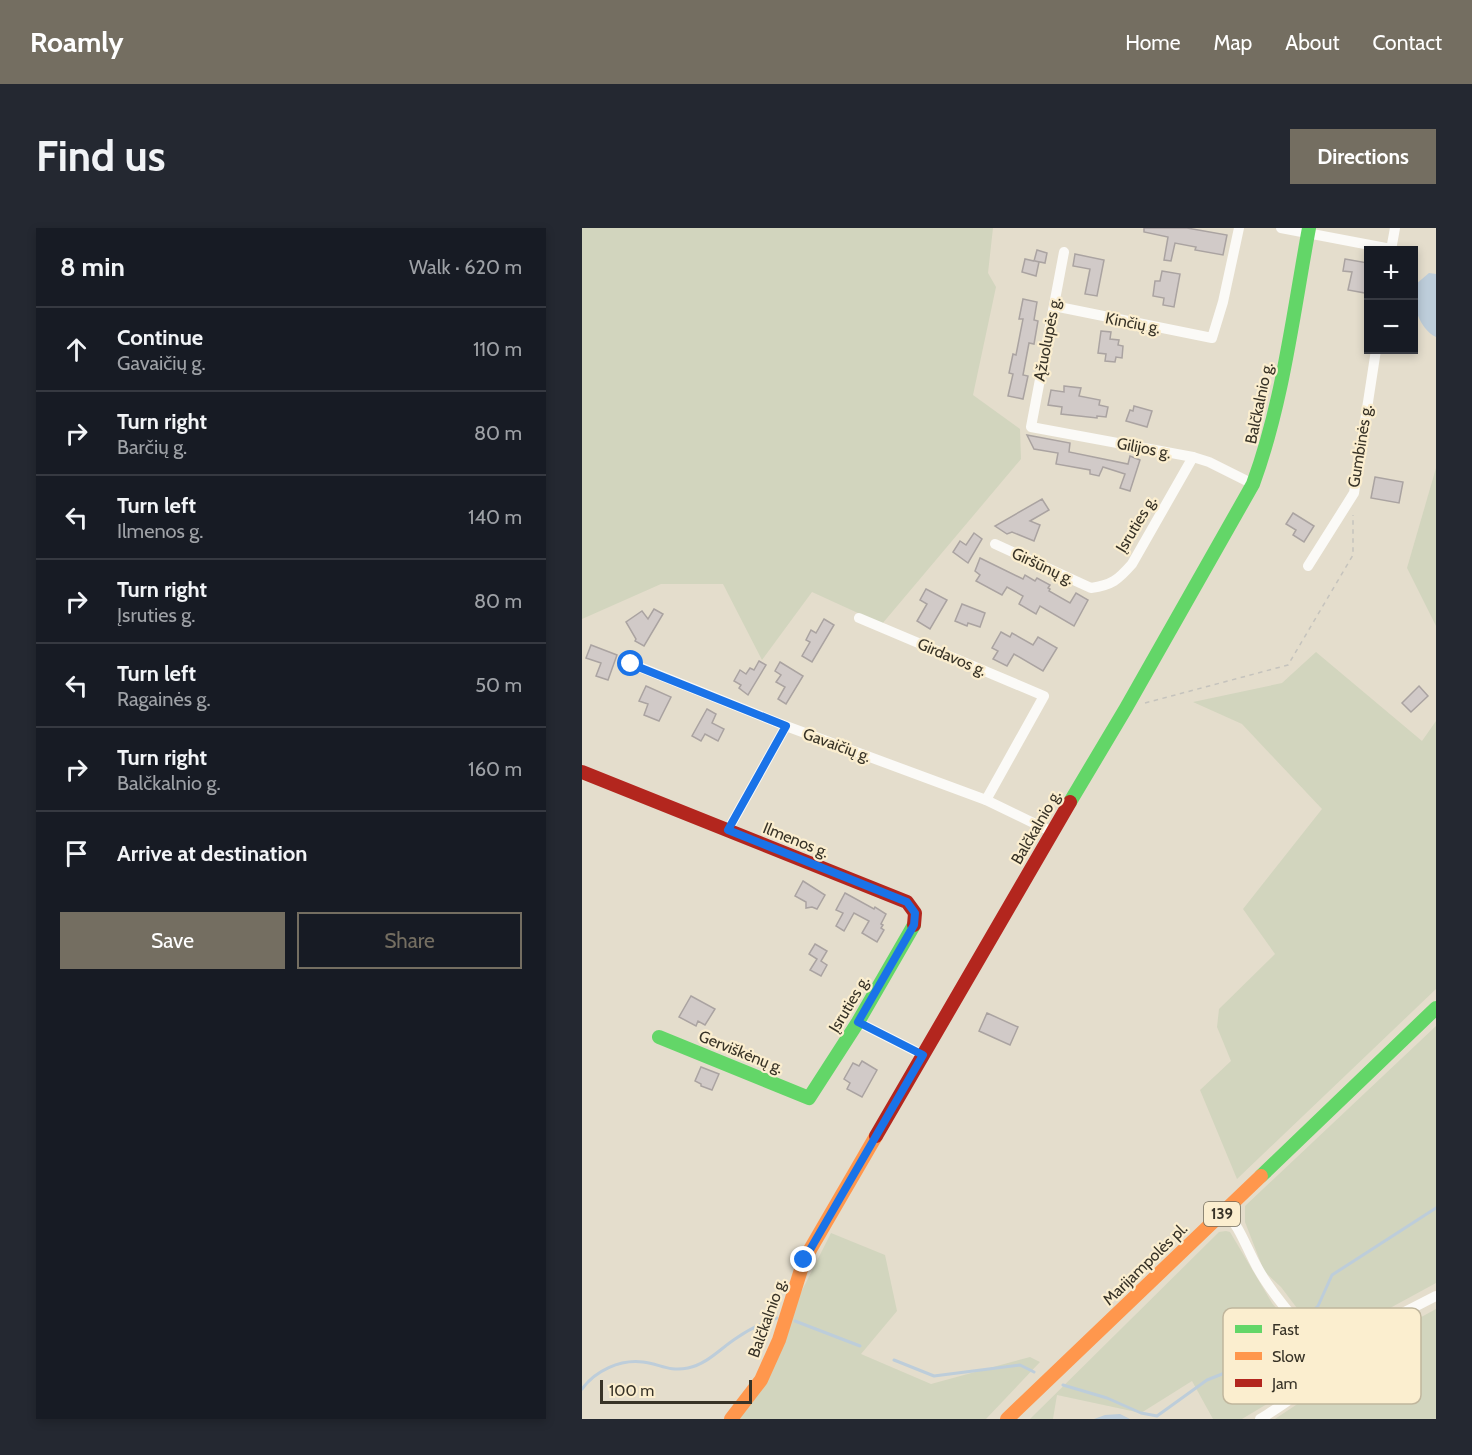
<!DOCTYPE html>
<html lang="en">
<head>
<meta charset="utf-8">
<style>
	:root { --surface:#171b24; --page:#242831; --text:#f1f3f6; --muted:#9ea1a6; --line:#363941; --accent:#746e61 }
	body { margin:0; font-family:Cabin,sans-serif; background:var(--page); color:var(--text) }
	.controls { position:absolute; right:18px; top:18px; display:grid; overflow:hidden; border-radius:0px; box-shadow:0 3px 9px #0003 }
	.controls button { width:54px; height:54px; display:grid; place-items:center; padding:0; border:0; border-bottom:2px solid var(--line); background:var(--surface); color:var(--text); font:30px sans-serif }
	.scale { position:absolute; left:18px; bottom:15px; width:152px; box-sizing:border-box; padding-left:6px; border:3px solid #383327; border-top:0; font-size:16px; line-height:21px; white-space:nowrap; color:#383327; -webkit-text-stroke:4px #fbeecf; paint-order:stroke }
	.stop { position:absolute; width:18px; height:18px; margin:-14px; border:4px solid #1a73e8; border-radius:50%; background:#fff }
	.stop.end { background:#1a73e8; border-color:#fff; box-shadow:0 2px 6px #0008 }
	.list { margin:0; padding:0; list-style:none }
	h2 { display:flex; justify-content:space-between; align-items:center; height:78px; margin:0; padding:0 24px; font-size:26px }
	h2 small { font-size:20px; font-weight:400; color:var(--muted) }
	.list li { display:grid; grid-template-columns:39px 1fr auto; gap:18px; align-items:center; box-sizing:border-box; height:84px; padding:0 24px; border-top:2px solid var(--line) }
	.list b { display:block; font-size:22px; white-space:nowrap }
	.list p { margin:0; font-size:20px; white-space:nowrap; color:var(--muted) }
	.list em { font-size:20px; font-style:normal; color:var(--muted) }
	.actions { display:flex; gap:12px; padding:18px 24px }
	.actions a { flex:1; padding:14px 0; border:2px solid var(--accent); border-radius:0px; text-align:center; font-size:21px; color:var(--accent) }
	.actions .main { background:var(--accent); color:#fff }
	.icon { flex:none; width:33px; height:33px; fill:none; stroke:currentColor; stroke-width:2; stroke-linecap:round; stroke-linejoin:round }
	.map { position:relative; flex:none; width:854px; height:1191px; overflow:hidden; border-radius:0px }
	header { display:flex; align-items:center; gap:36px; box-sizing:border-box; height:84px; padding:0 30px; background:var(--accent); color:#fff }
	header strong { font-size:28px }
	nav { display:flex; gap:33px; margin-inline-start:auto; font-size:21px }
	.intro { display:flex; align-items:center; justify-content:space-between; box-sizing:border-box; height:144px; padding:0 36px }
	h1 { margin:0; font-size:42px }
	.button { padding:15px 27px; border-radius:0px; background:var(--accent); color:#fff; font-size:21px; font-weight:700 }
	main { display:flex; gap:36px; padding:0 36px }
	aside { flex:1; background:var(--surface); border-radius:0px; box-shadow:0 3px 9px #0003 }
	.map>svg:first-child { display:block }
</style>
</head>
<body>
<header>
<strong>Roamly</strong>
<nav><a>Home</a><a>Map</a><a>About</a><a>Contact</a></nav>
</header>
<div class="intro"><h1>Find us</h1><a class="button">Directions</a></div>
<main>
<aside>
<h2>8 min<small>Walk · 620 m</small></h2>
<ul class="list">
<li><svg class="icon" aria-label="ahead" viewBox="0 0 24 24"><path d="M12 20V5M6 11l6-6 6 6"/></svg><div><b>Continue</b><p>Gavaičių g.</p></div><em>110 m</em></li>
<li><svg class="icon" aria-label="right" viewBox="0 0 24 24"><path d="M7 20v-9h11M14 6l5 5-5 5"/></svg><div><b>Turn right</b><p>Barčių g.</p></div><em>80 m</em></li>
<li><svg class="icon" aria-label="left" viewBox="0 0 24 24"><path d="M17 20v-9H6M10 6l-5 5 5 5"/></svg><div><b>Turn left</b><p>Ilmenos g.</p></div><em>140 m</em></li>
<li><svg class="icon" aria-label="right" viewBox="0 0 24 24"><path d="M7 20v-9h11M14 6l5 5-5 5"/></svg><div><b>Turn right</b><p>Įsruties g.</p></div><em>80 m</em></li>
<li><svg class="icon" aria-label="left" viewBox="0 0 24 24"><path d="M17 20v-9H6M10 6l-5 5 5 5"/></svg><div><b>Turn left</b><p>Ragainės g.</p></div><em>50 m</em></li>
<li><svg class="icon" aria-label="right" viewBox="0 0 24 24"><path d="M7 20v-9h11M14 6l5 5-5 5"/></svg><div><b>Turn right</b><p>Balčkalnio g.</p></div><em>160 m</em></li>
<li><svg class="icon" aria-label="arrive" viewBox="0 0 24 24"><path d="M6 21V4h12l-3 4 3 4H6"/></svg><div><b>Arrive at destination</b></div></li>
</ul>
<div class="actions"><a class="main">Save</a><a>Share</a></div>
</aside>
<div class="map">
<svg width="854" height="1191" viewBox="0 0 854 1191">
	<rect width="100%" height="100%" fill="#e4ddcc"/>
	<g fill="#d2d5be">
		<polygon points="0,0 411,0 406,45 414,59 391,167 438,201 439,231 300,396 230,364 180,432 141,356 79,356 0,391"/>
		<polygon points="854,240 854,398 825,340"/>
		<polygon points="734,424 840,513 854,493 854,761 655,951 618,862 649,833 635,799 637,781 693,726 661,681 740,581 660,496 611,474 700,455"/>
		<polygon points="854,798 854,1055 775,1098 744,1105 730,1100 699,1059 682,1043 663,994 663,978"/>
		<polygon points="644,1003 648,1004 690,1075 726,1119 729,1129 727,1143 717,1157 660,1191 631,1191 610,1153 559,1185 475,1167 471,1191 448,1191 637,1004"/>
		<polygon points="249,1005 303,1027 315,1083 279,1126 349,1156 448,1129 458,1134 404,1191 155,1191"/>
		<polygon points="854,1081 854,1191 693,1191 738,1161 756,1160 764,1156 763,1148 753,1144 752,1132 757,1130 769,1129 798,1119 812,1111 832,1093"/>
	</g>
	<g fill="#bdcdda">
		<path d="M847 45 854 46V109C838 102 828 74 833 57Z"/>
		<polygon points="538,1186 548,1191 512,1191 523,1187"/>
	</g>
	<g fill="none" stroke-linecap="round" stroke-linejoin="round">
		<g stroke="#bdcdda" stroke-width="3">
			<polyline points="723,1090 736,1078 750,1047 854,980"/>
			<polyline points="213,1093 278,1118"/>
			<polyline points="312,1132 352,1148 438,1137 452,1144"/>
			<polyline points="481,1157 525,1170 559,1185 575,1188 625,1152 668,1135 711,1101"/>
			<path d="M0 1161C13 1143 38 1131 61 1134 78 1136 87 1144 106 1140 125 1136 138 1121 153 1111 166 1102 180 1095 195 1090"/>
		</g>
	</g>
	<g fill="#d1cac8" stroke="#aaa3a1" stroke-width="1.5">
		<polygon points="562,0 605,0 645,7 641,27 613,22 614,19 593,15 589,33 582,32 586,9 562,4"/>
		<polygon points="455,22 465,25 463,35 453,33 457,34 454,48 440,44 443,31 452,33"/>
		<polygon points="493,26 522,32 515,68 503,66 508,41 491,38"/>
		<polygon points="763,31 786,35 783,65 766,62 770,44 761,43"/>
		<polygon points="580,43 598,46 592,79 581,77 582,70 571,68 573,53 578,53"/>
		<polygon points="441,71 455,74 452,92 456,93 452,116 447,115 441,147 446,148 441,171 426,168 431,146 427,145 431,126 434,127 441,91 437,91"/>
		<polygon points="519,103 529,104 528,111 537,112 536,117 541,118 540,130 534,129 533,134 523,133 524,126 516,125"/>
		<polygon points="482,158 499,160 497,168 518,172 517,177 526,179 524,189 515,188 515,190 479,186 480,179 466,177 469,162 482,164"/>
		<polygon points="552,178 570,183 565,199 544,193 548,182 551,183"/>
		<polygon points="445,207 488,215 487,224 546,236 548,228 558,232 548,263 538,260 543,246 521,239 517,248 508,246 508,242 474,236 476,225 452,221"/>
		<polygon points="793,249 821,254 817,275 789,270"/>
		<polygon points="460,271 467,282 448,293 458,297 452,313 430,304 425,306 413,298"/>
		<polygon points="711,285 732,298 722,314 711,307 714,302 704,296"/>
		<polygon points="392,305 400,311 386,335 371,324 378,313 384,317"/>
		<polygon points="398,330 441,351 443,347 453,353 455,350 468,357 466,360 468,361 467,363 488,375 494,365 506,372 492,398 458,378 454,386 437,376 441,368 425,359 420,367 394,353 398,347 393,343"/>
		<polygon points="344,361 365,372 348,401 335,393 345,376 338,372"/>
		<polygon points="380,376 403,385 398,399 386,395 385,398 373,393"/>
		<polygon points="72,381 81,386 62,418 53,413 54,411 44,394 60,383 66,391"/>
		<polygon points="242,391 252,397 230,434 220,428 228,414 224,412 229,402 234,405"/>
		<polygon points="419,404 428,409 430,405 451,417 456,409 475,420 461,443 432,426 425,438 411,431 416,423 410,420"/>
		<polygon points="9,417 35,427 26,452 14,448 19,435 4,430"/>
		<polygon points="177,433 184,437 166,467 157,460 159,457 152,453 158,442 164,446 168,440 172,442"/>
		<polygon points="198,434 221,448 204,476 196,471 203,459 194,454 199,447 193,443"/>
		<polygon points="64,458 89,469 77,493 62,487 66,476 57,473"/>
		<polygon points="837,458 846,468 829,484 820,475"/>
		<polygon points="125,481 134,486 130,495 142,501 136,513 123,506 119,513 110,508"/>
		<polygon points="221,653 243,667 235,681 230,679 224,680 224,674 213,668"/>
		<polygon points="263,665 292,681 293,679 304,686 299,696 301,697 299,700 302,702 295,714 280,705 287,693 272,685 262,703 254,698 261,685 254,682"/>
		<polygon points="233,716 245,723 239,733 245,737 239,748 228,742 235,731 227,726"/>
		<polygon points="109,768 133,781 123,797 116,793 114,798 97,789"/>
		<polygon points="405,785 436,799 428,817 397,803"/>
		<polygon points="280,833 295,842 280,869 265,861 268,855 262,851 271,835 277,838"/>
		<polygon points="119,839 137,846 130,862 119,858 119,856 113,853"/>
	</g>
	<g fill="none" stroke-linecap="round" stroke-linejoin="round">
		<polyline stroke="#c5c3bd" stroke-width="1.5" stroke-dasharray="4.5 4.5" stroke-linecap="butt" points="563,475 706,437 771,327 771,287"/>
		<g stroke="#fbfaf7" stroke-width="10">
			<polyline points="699,0 809,21"/>
			<polyline points="809,22 813,0"/>
			<polyline points="482,24 449,199 611,229 627,234 671,256"/>
			<polyline points="472,78 630,110 641,74 657,0"/>
			<path d="M413 316 509 360C530 357 536 352 550 336L611 229"/>
			<polyline points="726,338 772,265 794,122"/>
			<polyline points="277,390 462,468 404,572"/>
			<polyline points="40,432 204,498 404,572 470,604"/>
			<polyline points="146,602 204,498"/>
			<polyline points="276,794 341,827"/>
			<path d="M643 983C658 999 664 1019 675 1039 691 1068 715 1094 737 1119 740 1156 705 1174 678 1191"/>
			<polyline points="737,1119 774,1109 854,1068"/>
		</g>
		<g stroke="#63d668" stroke-width="14">
			<path d="M488 574 544 480 671 256C701 174 711 86 727 0"/>
			<polyline points="77,809 227,870 276,794 332,697"/>
			<polyline points="679,948 854,780"/>
		</g>
		<g stroke="#ff974d" stroke-width="14">
			<polyline points="149,1191 179,1152 197,1112 222,1032 294,908"/>
			<polyline points="425,1191 679,948"/>
		</g>
		<g stroke="#b3261e" stroke-width="14">
			<polyline points="0,544 325,674 333,685 332,697"/>
			<polyline points="294,908 488,574"/>
		</g>
	</g>
	<g fill="none" stroke-linecap="round" stroke-linejoin="round">
		<polyline stroke="#1a73e8" stroke-width="8" points="49,436 204,498 146,602 325,674 333,685 332,697 276,794 341,827 222,1032"/>
	</g>
	<g text-anchor="middle" dominant-baseline="central" stroke-width="4.5" stroke-linejoin="round" paint-order="stroke">
		<rect fill="#fbeecf" stroke="#726b59" stroke-width="1.5" x="622" y="974" width="36" height="24" rx="4.5"/>
		<g font-size="15" font-weight="bold" fill="#383327">
			<text x="640" y="986">139</text>
		</g>
		<g font-size="16" fill="#383327" stroke="#fbeecf">
			<text transform="translate(551 95) rotate(11)">Kinčių g.</text>
			<text transform="translate(465 111) rotate(-79)">Ąžuolupės g.</text>
			<text transform="translate(677 175) rotate(-78)">Balčkalnio g.</text>
			<text transform="translate(778 218) rotate(-81)">Gumbinės g.</text>
			<text transform="translate(562 220) rotate(11)">Gilijos g.</text>
			<text transform="translate(554 296) rotate(-59)">Įsruties g.</text>
			<text transform="translate(461 338) rotate(25)">Giršūnų g.</text>
			<text transform="translate(370 429) rotate(23)">Girdavos g.</text>
			<text transform="translate(255 517) rotate(20)">Gavaičių g.</text>
			<text transform="translate(454 599) rotate(-60)">Balčkalnio g.</text>
			<text transform="translate(214 612) rotate(22)">Ilmenos g.</text>
			<text transform="translate(267 776) rotate(-59)">Įsruties g.</text>
			<text transform="translate(159 824) rotate(22)">Gerviškėnų g.</text>
			<text transform="translate(563 1036) rotate(-44)">Marijampolės pl.</text>
			<text transform="translate(185 1090) rotate(-70)">Balčkalnio g.</text>
		</g>
	</g>
	<rect x="641" y="1080" width="198" height="96" rx="9" fill="#fbeecf" stroke="#c0b69d" stroke-width="1.5"/>
	<rect x="653" y="1097" width="27" height="8" fill="#63d668"/>
	<rect x="653" y="1124" width="27" height="8" fill="#ff974d"/>
	<rect x="653" y="1151" width="27" height="8" fill="#b3261e"/>
	<g font-size="16" fill="#383327">
		<text x="690" y="1107">Fast</text>
		<text x="690" y="1134">Slow</text>
		<text x="690" y="1161">Jam</text>
	</g>
</svg>
<div class="controls">
<button>+</button>
<button>−</button>
</div>
<div class="scale">100 m</div>
<div class="stop" style="left:49px;top:436px"></div>
<div class="stop end" style="left:222px;top:1032px"></div>
</div>
</main>
</body>
</html>
